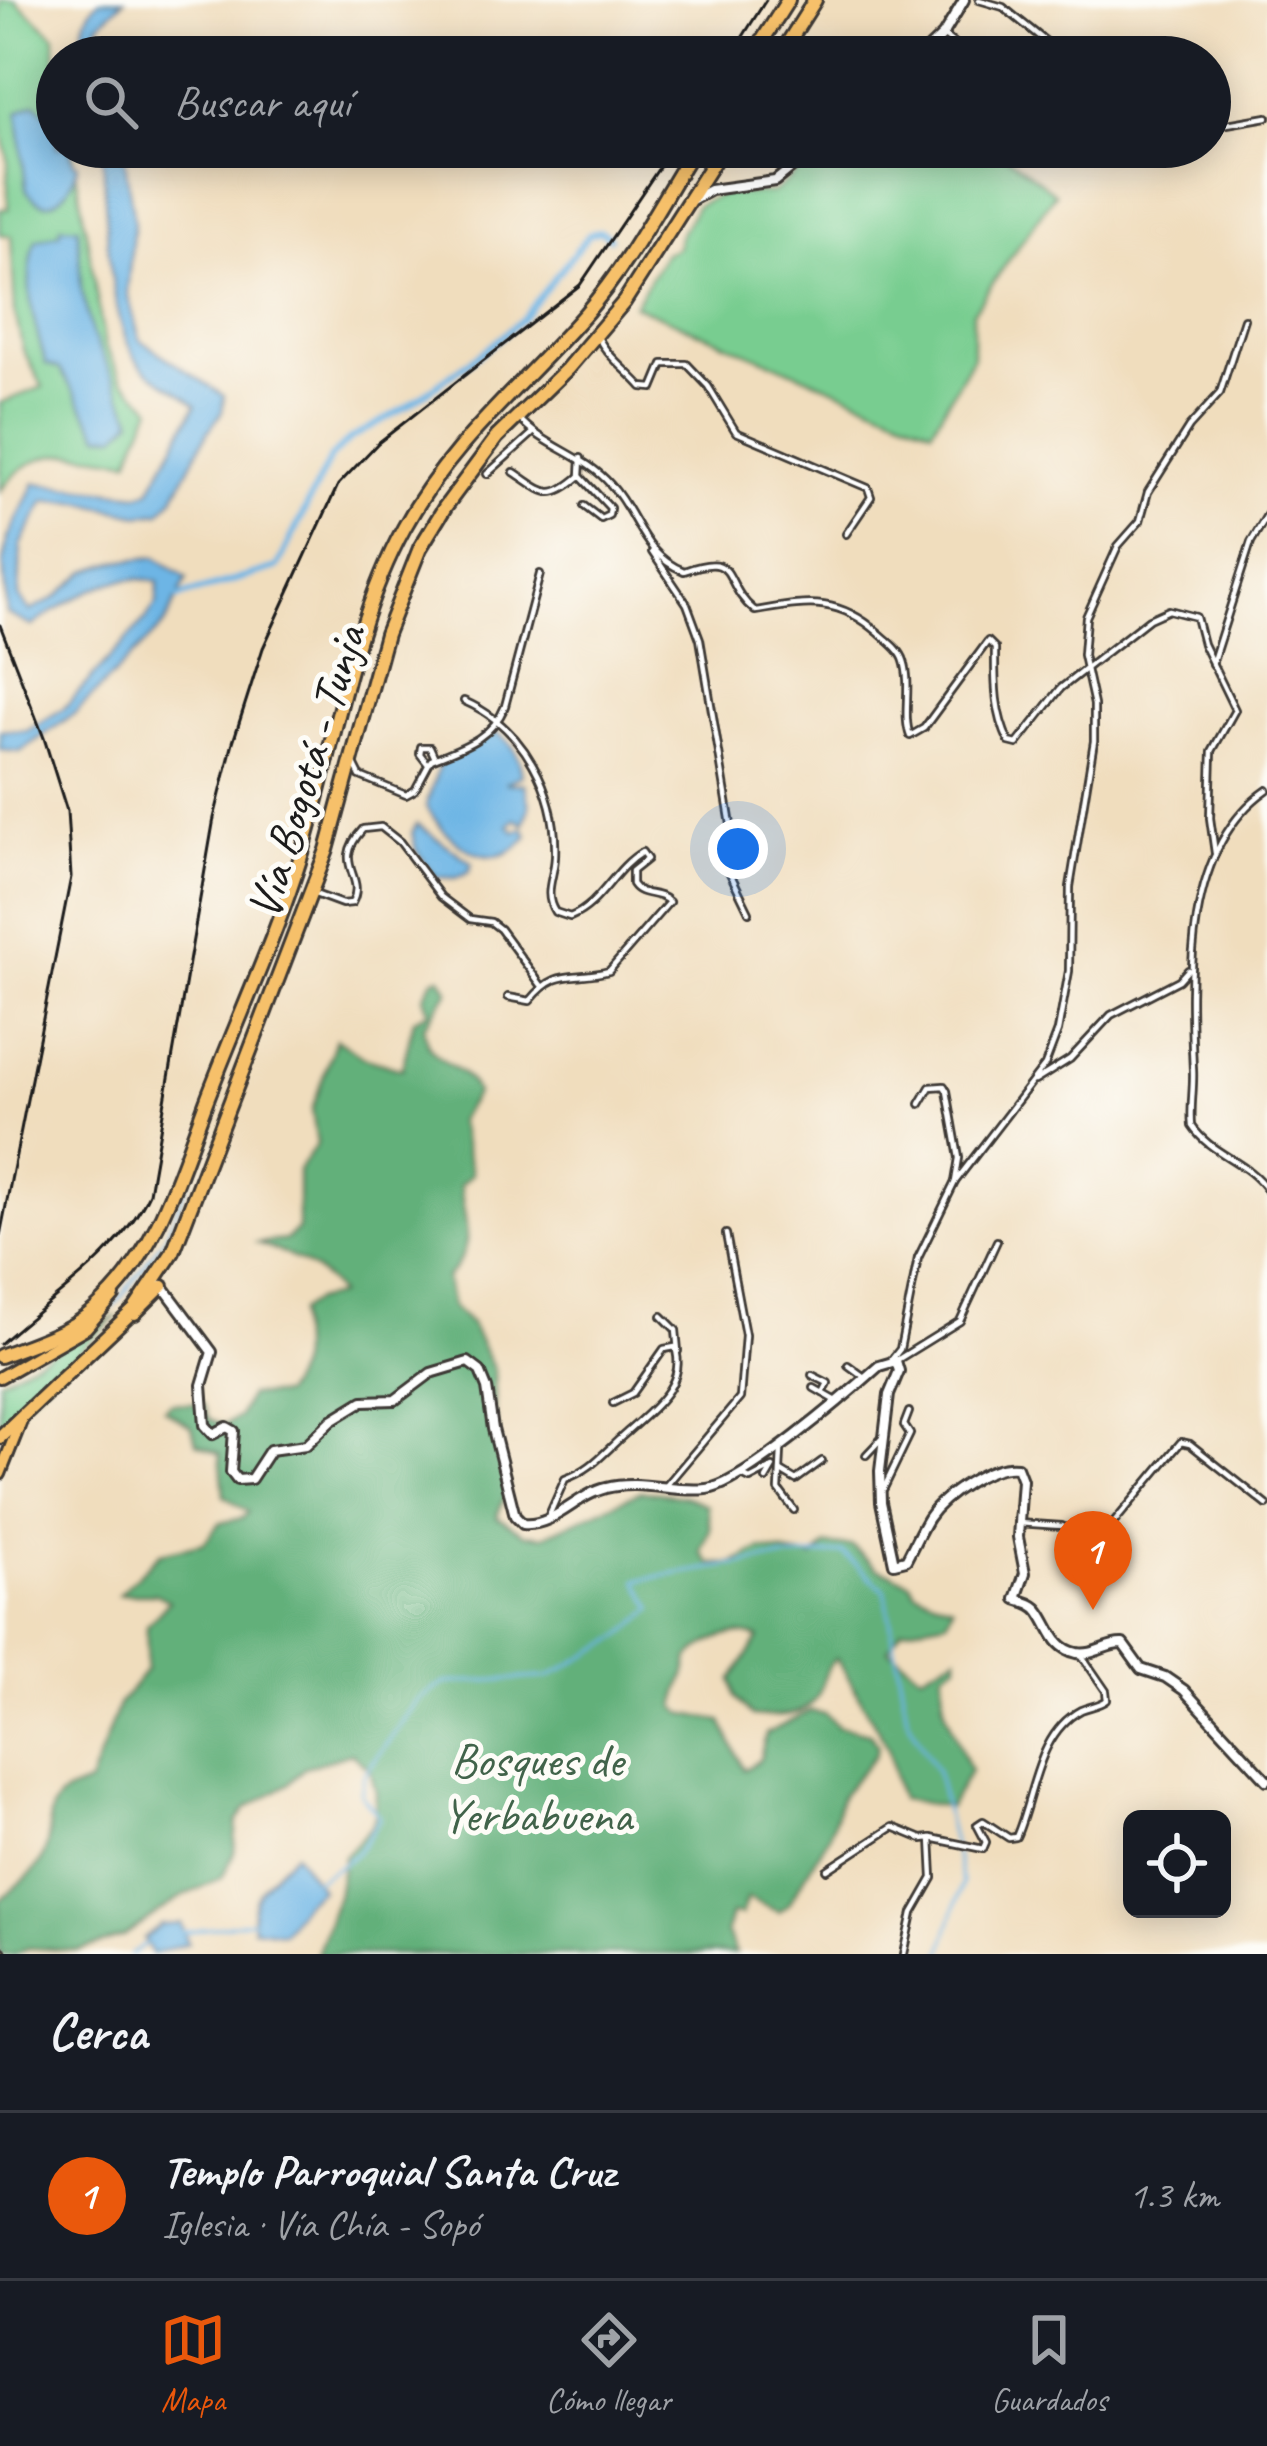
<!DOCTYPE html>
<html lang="es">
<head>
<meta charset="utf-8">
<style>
	:root { --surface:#171b24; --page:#20242c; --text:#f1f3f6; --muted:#9ea1a6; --line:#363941; --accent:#ea580c }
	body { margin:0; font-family:Caveat,sans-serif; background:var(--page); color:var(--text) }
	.controls { position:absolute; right:36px; bottom:36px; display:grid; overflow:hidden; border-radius:18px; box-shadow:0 6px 30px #0003 }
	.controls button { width:108px; height:108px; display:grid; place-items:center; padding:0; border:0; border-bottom:3px solid var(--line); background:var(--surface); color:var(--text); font:60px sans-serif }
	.you { position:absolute; left:738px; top:849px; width:42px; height:42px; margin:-30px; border:9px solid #fff; border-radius:50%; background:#1a73e8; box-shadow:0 0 0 18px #1a73e833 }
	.badge { display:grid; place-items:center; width:78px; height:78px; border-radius:50%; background:var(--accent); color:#fff; font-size:39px; font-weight:700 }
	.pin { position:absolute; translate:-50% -99px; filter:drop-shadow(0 3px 6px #0008) }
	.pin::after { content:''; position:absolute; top:63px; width:42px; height:36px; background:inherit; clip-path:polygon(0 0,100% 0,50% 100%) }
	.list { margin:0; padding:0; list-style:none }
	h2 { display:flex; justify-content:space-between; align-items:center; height:156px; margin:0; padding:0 48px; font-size:51px }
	h2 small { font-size:39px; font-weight:400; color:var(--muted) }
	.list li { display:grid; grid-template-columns:78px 1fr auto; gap:36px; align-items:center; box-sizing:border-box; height:168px; padding:0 48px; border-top:3px solid var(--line) }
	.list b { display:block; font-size:45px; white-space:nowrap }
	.list p { margin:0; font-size:39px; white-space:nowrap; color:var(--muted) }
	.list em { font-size:39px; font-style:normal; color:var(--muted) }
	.icon { flex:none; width:66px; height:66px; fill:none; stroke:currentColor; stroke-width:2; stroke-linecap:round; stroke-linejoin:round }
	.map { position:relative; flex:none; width:1267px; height:1954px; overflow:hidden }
	.search { position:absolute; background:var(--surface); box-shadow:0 6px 30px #0003; left:36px; right:36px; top:36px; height:132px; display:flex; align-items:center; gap:30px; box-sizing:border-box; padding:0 42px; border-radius:66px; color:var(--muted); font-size:45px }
	.sheet { height:324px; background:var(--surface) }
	nav { display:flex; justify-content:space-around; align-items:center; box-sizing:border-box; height:168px; border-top:3px solid var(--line); background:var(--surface); font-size:33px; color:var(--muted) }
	nav a { display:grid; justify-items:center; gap:6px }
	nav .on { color:var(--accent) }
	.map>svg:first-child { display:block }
</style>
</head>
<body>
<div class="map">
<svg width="1267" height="1954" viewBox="0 0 1267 1954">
	<rect width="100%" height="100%" fill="#fdfcf7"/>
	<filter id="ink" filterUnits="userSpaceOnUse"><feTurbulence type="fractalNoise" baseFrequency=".00833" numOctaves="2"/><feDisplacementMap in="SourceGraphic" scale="24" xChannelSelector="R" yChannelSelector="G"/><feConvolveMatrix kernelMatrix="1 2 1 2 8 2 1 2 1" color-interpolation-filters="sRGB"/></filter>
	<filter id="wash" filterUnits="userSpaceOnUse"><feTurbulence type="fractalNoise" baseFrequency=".004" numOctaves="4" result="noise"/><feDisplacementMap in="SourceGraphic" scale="48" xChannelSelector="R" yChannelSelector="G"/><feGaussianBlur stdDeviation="2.7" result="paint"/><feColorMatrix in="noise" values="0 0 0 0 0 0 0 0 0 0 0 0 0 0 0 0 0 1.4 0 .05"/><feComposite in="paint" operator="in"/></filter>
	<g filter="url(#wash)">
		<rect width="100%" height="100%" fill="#f0ddbd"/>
		<g fill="#78cd90" stroke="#4a7456" stroke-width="3">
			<path d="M0 0H15L55 36 57 147H72L105 346 122 379 152 407 129 460C75 453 37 442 0 491V403L43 387 23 350 15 312 11 236 0 234V209H8V159L0 124Z"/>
			<polygon points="827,147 994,147 1055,193 973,312 973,356 932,429 634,305 665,253 677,248 679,236 697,205 722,194 773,193"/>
			<polygon points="117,1316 9,1416 0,1427 0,1380"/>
		</g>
		<path fill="#62b07a" stroke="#3f664b" stroke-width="3" d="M441 977 449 991 424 1026C424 1066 465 1061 476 1093L458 1121 472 1174 460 1185C465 1225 477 1248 446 1278L452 1307 471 1325 494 1370 497 1454 508 1485 497 1517 526 1534 543 1536 641 1491 684 1496 707 1505 710 1529 701 1552 710 1564H731L761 1549 814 1558 826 1545 852 1546 877 1568 910 1582 915 1591 953 1605 947 1620 902 1629 889 1649 921 1674 957 1655V1663L943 1672 944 1706 970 1771 949 1807 900 1799 888 1747 837 1658C822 1668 825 1686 815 1700 801 1718 772 1718 752 1716L736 1697 732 1680 759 1638C731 1628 709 1639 689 1659 688 1677 677 1689 676 1707L682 1713 722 1721 744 1770 760 1759 766 1734 810 1711 826 1714 838 1726 870 1733 878 1746 875 1755 842 1795 829 1835 787 1906 779 1912 747 1898 741 1915 731 1914 726 1932 735 1954H316L337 1895 344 1856 370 1828 375 1817 376 1793 370 1769 351 1753 305 1767 288 1784 247 1808 237 1822 234 1853 222 1877 178 1899 124 1937 80 1951 28 1948 14 1954H0V1901C12 1889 35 1874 42 1859 60 1821 31 1802 89 1784L118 1705 146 1670 147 1625 169 1601 155 1594H119L160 1553 204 1543 219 1523 243 1518 248 1512 224 1496 220 1453 196 1443 192 1427 164 1409 170 1403 203 1404 209 1419 224 1425 239 1417 249 1395H282C309 1357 295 1352 299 1311L314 1301 338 1295C323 1267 286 1255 258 1243L285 1240 298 1229V1170L317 1144 312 1110 336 1039 363 1057 402 1069 414 1019 429 1012 424 996 433 979Z"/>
		<g fill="#6db5e5" stroke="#446880" stroke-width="3">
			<path d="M99 0H124L98 25V57H86C80 36 82 16 99 0Z"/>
			<path d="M35 103C51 117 57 124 57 147H69L74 163 78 164C73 191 48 223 26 189L18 112Z"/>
			<path d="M103 147H123L134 222 127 292 140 340 224 396 222 412 207 433 173 499 160 512 139 515 80 502 45 501 21 545 19 597 30 611 54 599 87 571 118 561 156 557 187 578 165 624 75 713 20 752 0 750V730L27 731 64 708 145 620 157 603 158 582C113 569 68 601 32 626L7 614 3 562 8 538 35 483 140 494 150 490 196 405C180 390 158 381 143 367 106 332 105 198 103 147Z"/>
			<path d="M61 226 78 227 81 288 92 334 133 419 117 435H100L60 369 46 364C33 320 22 285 36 240L60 233Z"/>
			<path d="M496 732C514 744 519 754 522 775L505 783 525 784 530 806 524 824 515 819 509 825 515 832 524 828 528 836C493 879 449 844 426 806L440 763Z"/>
			<polygon points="417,824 472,863 469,872 455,878 436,877 416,850 412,833"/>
			<path d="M295 1853 321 1889 303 1903 282 1932 253 1928C247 1893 272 1876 295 1853Z"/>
			<polygon points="181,1924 188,1943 152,1954 144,1939 162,1925"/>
		</g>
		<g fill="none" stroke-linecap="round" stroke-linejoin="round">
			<g stroke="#6db5e5" stroke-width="3">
				<polyline points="114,1307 165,1237 195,1166"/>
				<path d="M315 1881C354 1857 357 1858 380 1817L361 1795 364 1775 418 1700 445 1683 548 1677 620 1637 653 1609 637 1580 764 1560 843 1553 885 1590 907 1717 937 1772 962 1883 941 1954"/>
				<polyline points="184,1933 251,1921"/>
				<polyline points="131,1954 146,1944"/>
			</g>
			<polyline stroke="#6db5e5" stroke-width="6" points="178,597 277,568 330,458 350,439 408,406 485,350 522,319 589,234 600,231 610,238"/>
		</g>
	</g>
	<g filter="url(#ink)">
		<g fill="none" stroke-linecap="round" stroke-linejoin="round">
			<defs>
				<g id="minor">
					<polyline points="979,0 1003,7 1065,57"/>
					<polyline points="943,35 971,57"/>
					<polyline points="1210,127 1267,117"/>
					<path d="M598 337C606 355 628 371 642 387L653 388 663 364H687L708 386 736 432 868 488 871 497 846 534"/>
					<path d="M518 417C545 448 584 454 611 485 638 515 642 555 684 571 741 550 720 583 755 611 806 603 836 595 879 633 888 641 901 650 904 661 912 685 902 715 910 736L924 728 988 641 995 648C995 680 994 712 1009 742L1017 744 1061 688 1149 619 1169 610 1196 617 1203 644 1235 710 1212 751 1210 818 1215 853"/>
					<polyline points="581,458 580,476 610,508 609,515 601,519 584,506"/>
					<path d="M514 472C545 492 549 503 580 476"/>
					<polyline points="487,474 532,434"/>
					<polyline points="652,552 687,604 700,639 731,825 725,863 749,912"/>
					<polyline points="1212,664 1251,542 1267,515"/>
					<path d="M464 701C524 727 558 793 555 857 554 878 543 893 555 912L570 917C602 904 613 869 642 852L647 859 632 871V884C641 898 658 890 669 902L609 971C572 981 558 966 530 1001L508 997"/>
					<path d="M353 762 360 776 406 795 415 790 431 760C461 748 492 739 505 706L540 574"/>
					<polyline points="427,763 420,754 421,747 430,747 435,758"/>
					<path d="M1267 790C1183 848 1189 979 1193 1070 1194 1088 1190 1108 1192 1126 1211 1155 1248 1161 1267 1190"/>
					<path d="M315 894 342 904 352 903C367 875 330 865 363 829L381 827 400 842 441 897 470 919 491 922 500 929 541 985"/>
					<polyline points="1035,1081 1070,1059 1111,1015 1179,980 1188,970"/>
					<polyline points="920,1104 930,1087 944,1086 947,1091 959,1158 955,1182"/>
					<polyline points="662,1316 676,1330 678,1351"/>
					<polyline points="892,1359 900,1349 918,1258 955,1182 1045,1065 1058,1031 1069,971 1070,887 1094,741 1094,705 1083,655 1086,617 1118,546 1140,521 1148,492 1189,427 1220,393 1244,319"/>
					<polyline points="897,1360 960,1321 997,1241"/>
					<polyline points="848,1365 863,1376"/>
					<polyline points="812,1375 828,1383 823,1393"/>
					<polyline points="814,1388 835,1400"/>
					<polyline points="781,1451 779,1490 794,1510"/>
					<polyline points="866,1455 882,1438"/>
					<polyline points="781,1471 796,1480 822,1461"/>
					<polyline points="742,1475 750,1479 773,1467 766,1479"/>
					<polyline points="665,1487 740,1398 745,1335 726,1234"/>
					<polyline points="884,1488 910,1434 904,1425 909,1412"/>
					<path d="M549 1515 565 1479C593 1469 604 1452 626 1433 650 1411 688 1385 675 1347L664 1349 633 1393 613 1403"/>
					<polyline points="1018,1523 1062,1526 1090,1543 1097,1543 1181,1442 1190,1444 1267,1505"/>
					<polyline points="827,1870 893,1827 922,1839 931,1838"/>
					<path d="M904 1954 913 1913 933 1878 931 1838 983 1849 986 1842 977 1825 983 1821 1009 1838 1016 1837C1034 1798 1036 1734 1081 1710 1090 1706 1099 1706 1107 1700L1106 1691 1080 1653"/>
				</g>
				<g id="tertiary">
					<polyline points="920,57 943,35 964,0"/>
					<polyline points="690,201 710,190 775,181 817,147"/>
					<path d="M162 1285 212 1352 202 1385 205 1425 213 1434 227 1427 234 1431 231 1472 237 1480 251 1479 270 1450 306 1445 332 1420 363 1401 395 1400 431 1373 468 1362 480 1371 487 1388 493 1429 515 1516 523 1524C554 1527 576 1495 606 1488 641 1479 672 1493 707 1489 741 1486 850 1392 879 1366L896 1361 899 1371 889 1395 880 1471 881 1502 894 1563 906 1560C913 1547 920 1531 928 1518 943 1496 990 1463 1017 1467L1022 1480 1018 1537 1025 1573 1016 1599C1025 1602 1035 1604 1040 1612 1052 1629 1054 1648 1077 1653 1096 1656 1106 1643 1123 1644L1141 1669 1165 1677 1184 1690 1267 1780"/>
				</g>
				<g id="primary">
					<polyline points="135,1314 163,1286"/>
					<polyline points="0,1377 86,1328 114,1296"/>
					<polyline points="0,1474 21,1421"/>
					<polyline points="0,1953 0,1954"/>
				</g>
				<g id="trunk">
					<polyline points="752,57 788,0"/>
					<polyline points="779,57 815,0"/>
					<path d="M0 1356C38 1341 73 1332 103 1302 158 1250 180 1171 206 1102 237 1020 275 940 301 856 335 748 349 628 404 528 450 443 523 385 585 314 629 264 660 203 695 147"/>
					<polyline points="0,1437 135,1309 173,1252 327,850 386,634 420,548 445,507 497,437 567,369 624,302 723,147"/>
				</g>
			</defs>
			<use href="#minor" stroke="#3c3934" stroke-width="10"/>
			<use href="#tertiary" stroke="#3c3934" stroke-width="14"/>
			<use href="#primary" stroke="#3c3934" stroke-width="16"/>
			<use href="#trunk" stroke="#3c3934" stroke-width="18"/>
			<use href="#minor" stroke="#fff" stroke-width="4.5"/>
			<use href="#tertiary" stroke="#fff" stroke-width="8"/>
			<use href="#primary" stroke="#f6c06b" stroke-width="10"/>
			<use href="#trunk" stroke="#f6c06b" stroke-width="12"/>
			<g stroke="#1c1c1c" stroke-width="3">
				<polyline points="730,57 766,0"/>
				<polyline points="0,625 44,738 67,811 71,877 0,1236"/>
				<path d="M0 1344C50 1298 120 1256 149 1193L214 818 233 742 263 648 338 485 378 443 580 285 673 147"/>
			</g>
		</g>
	</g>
	<g text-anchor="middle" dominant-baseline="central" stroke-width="10" stroke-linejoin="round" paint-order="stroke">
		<g font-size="48" fill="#1c1c1c" stroke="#fdfcf7">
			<text transform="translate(306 772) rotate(-73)">Vía Bogotá - Tunja</text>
		</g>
		<g font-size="48" fill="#41634a" stroke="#fdfcf7">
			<text x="537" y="1760">Bosques de<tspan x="537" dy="55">Yerbabuena</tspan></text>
		</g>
	</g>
</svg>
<div class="controls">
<button><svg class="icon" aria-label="locate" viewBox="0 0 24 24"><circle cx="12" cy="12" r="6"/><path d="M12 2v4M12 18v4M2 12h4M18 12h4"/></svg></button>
</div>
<div class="you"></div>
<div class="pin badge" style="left:1093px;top:1610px">1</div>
<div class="search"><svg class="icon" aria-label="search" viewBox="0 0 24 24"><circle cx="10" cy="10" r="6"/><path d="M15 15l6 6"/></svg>Buscar aquí</div>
</div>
<section class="sheet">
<h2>Cerca<small></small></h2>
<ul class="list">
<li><span class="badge">1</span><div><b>Templo Parroquial Santa Cruz</b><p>Iglesia · Vía Chía - Sopó</p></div><em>1.3 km</em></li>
</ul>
</section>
<nav>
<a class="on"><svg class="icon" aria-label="map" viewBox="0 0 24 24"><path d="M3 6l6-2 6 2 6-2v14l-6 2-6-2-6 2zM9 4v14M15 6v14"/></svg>Mapa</a>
<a><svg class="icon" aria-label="directions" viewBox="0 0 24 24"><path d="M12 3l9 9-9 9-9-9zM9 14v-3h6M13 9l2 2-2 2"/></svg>Cómo llegar</a>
<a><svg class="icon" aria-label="saved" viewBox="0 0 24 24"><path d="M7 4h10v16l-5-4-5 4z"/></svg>Guardados</a>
</nav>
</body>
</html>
